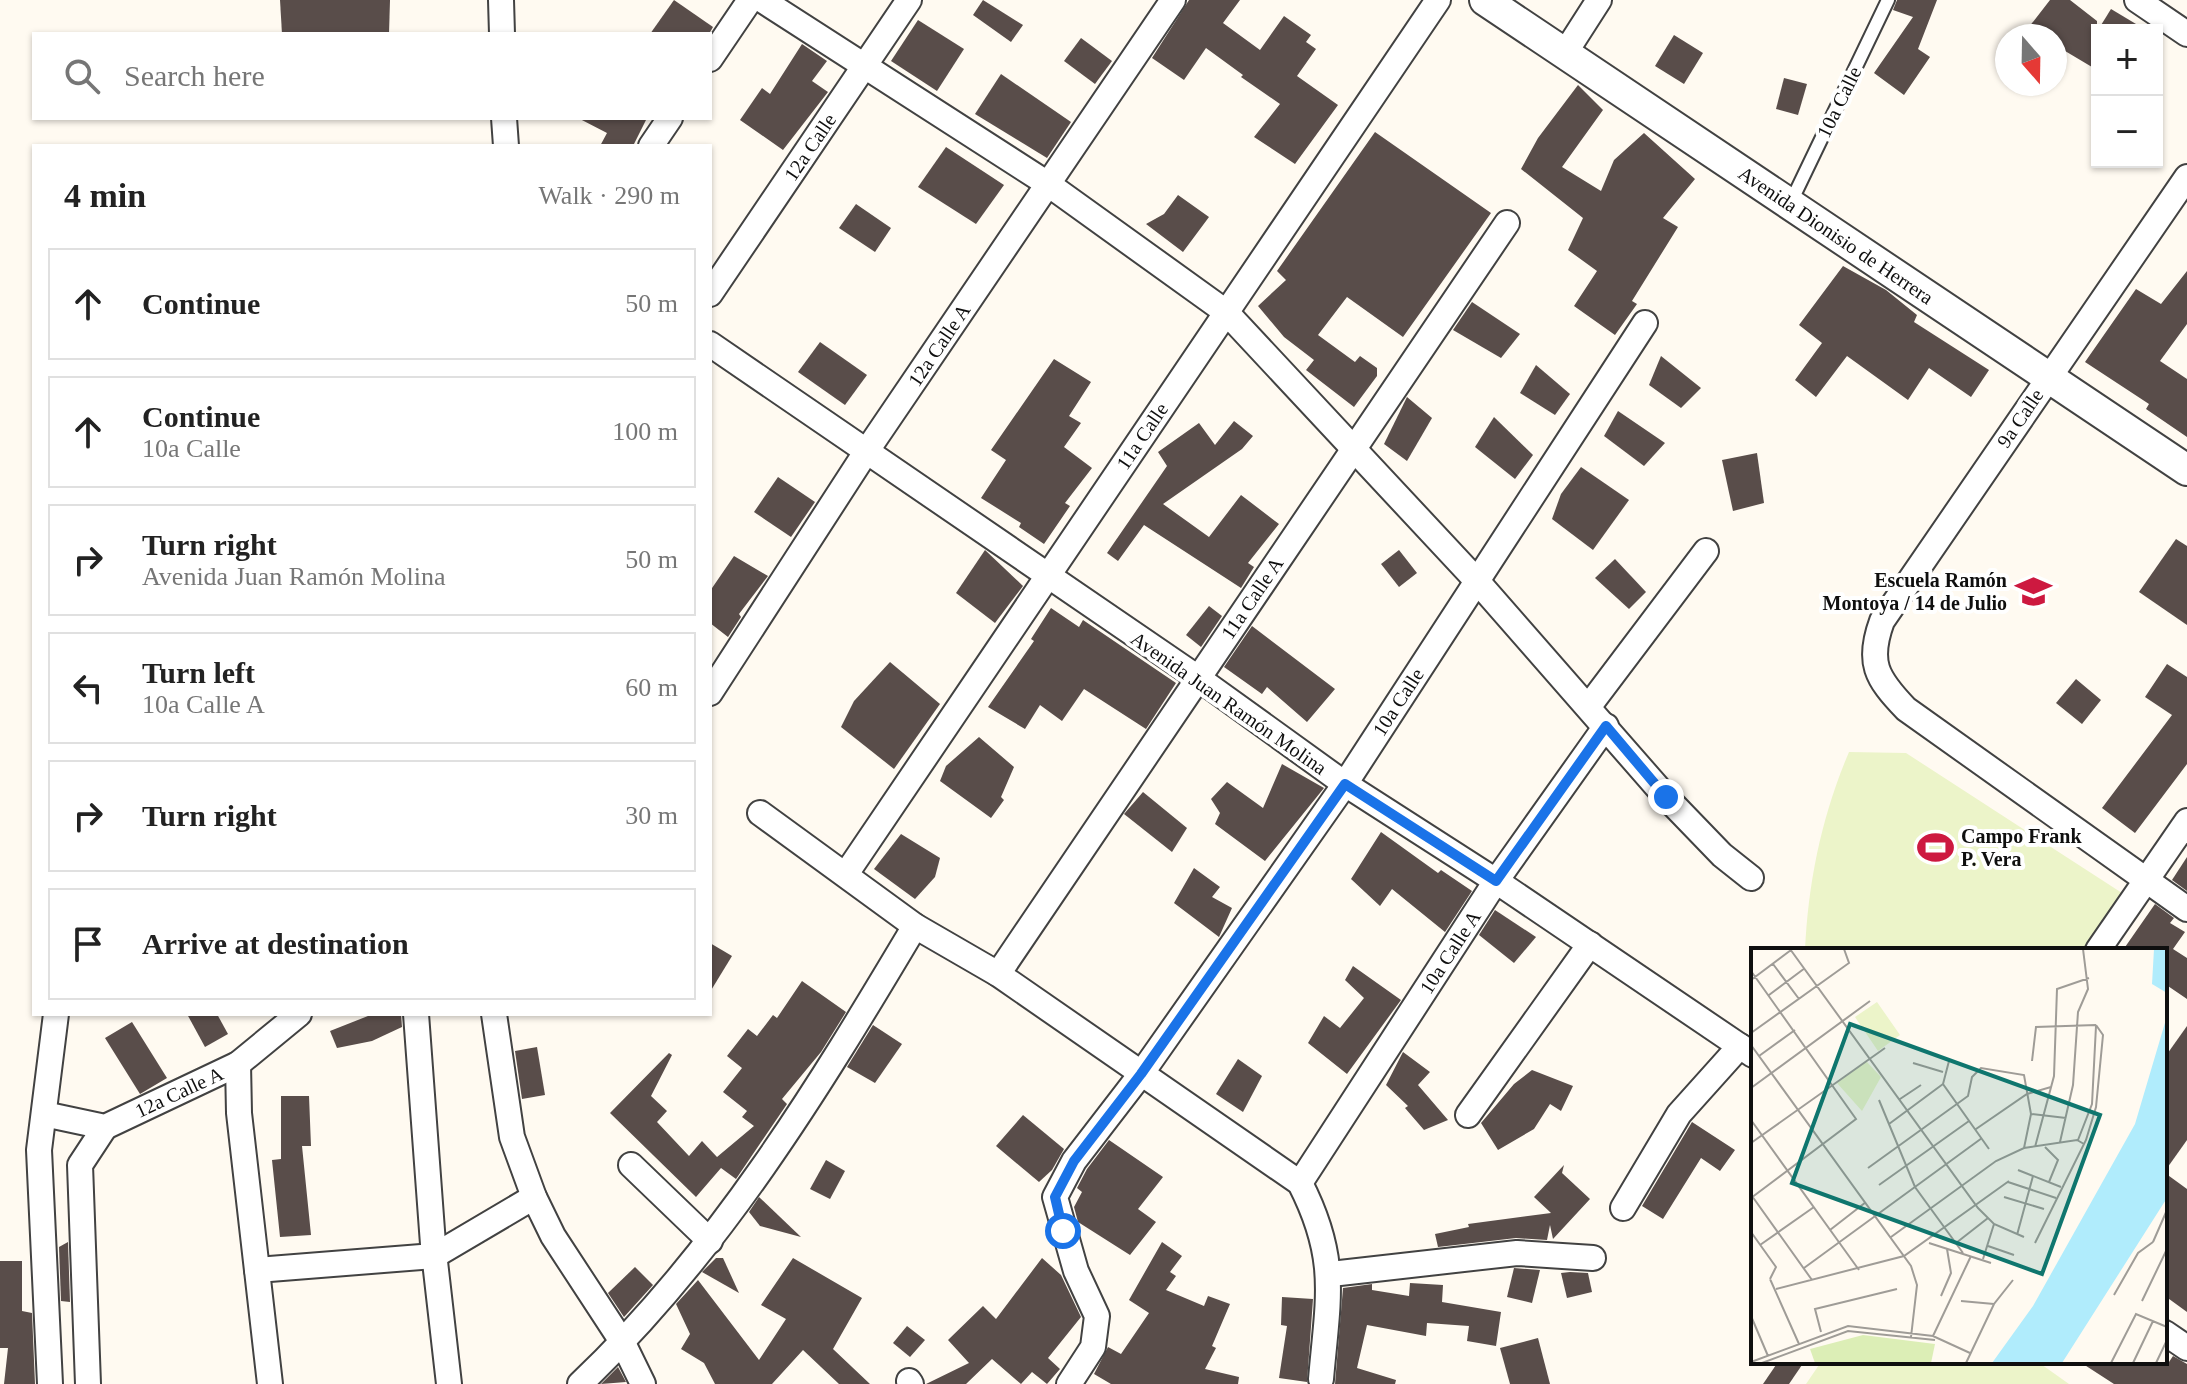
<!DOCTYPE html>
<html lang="en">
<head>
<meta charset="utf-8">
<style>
	:root { --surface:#fff; --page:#f2f2f2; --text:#222; --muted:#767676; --line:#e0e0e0 }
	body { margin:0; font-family:Georgia,serif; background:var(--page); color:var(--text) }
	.controls { position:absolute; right:24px; top:24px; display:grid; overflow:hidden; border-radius:0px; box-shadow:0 2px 6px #0004 }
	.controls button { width:72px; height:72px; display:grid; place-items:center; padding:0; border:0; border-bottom:2px solid var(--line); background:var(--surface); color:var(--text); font:40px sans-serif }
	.compass { position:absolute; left:1995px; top:24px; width:72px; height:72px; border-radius:50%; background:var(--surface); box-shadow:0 2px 6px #0004; rotate:160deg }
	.stop { position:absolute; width:24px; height:24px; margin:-18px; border:6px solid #1a73e8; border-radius:50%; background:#fff }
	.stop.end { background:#1a73e8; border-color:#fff; box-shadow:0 2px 8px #0008 }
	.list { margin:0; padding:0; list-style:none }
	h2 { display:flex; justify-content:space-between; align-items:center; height:104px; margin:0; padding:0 32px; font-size:34px }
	h2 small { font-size:26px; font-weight:400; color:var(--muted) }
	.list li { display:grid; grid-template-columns:52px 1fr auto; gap:24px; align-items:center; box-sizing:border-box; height:112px; margin:0 16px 16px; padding:0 16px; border:2px solid var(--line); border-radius:0px }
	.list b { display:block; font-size:30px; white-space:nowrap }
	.list p { margin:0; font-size:26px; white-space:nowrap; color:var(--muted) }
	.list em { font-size:26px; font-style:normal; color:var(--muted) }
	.icon { flex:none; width:44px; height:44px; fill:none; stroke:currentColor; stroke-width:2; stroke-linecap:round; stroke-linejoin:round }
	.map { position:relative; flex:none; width:2187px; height:1384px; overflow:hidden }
	.search { position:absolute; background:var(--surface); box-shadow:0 2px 6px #0004; left:32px; top:32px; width:680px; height:88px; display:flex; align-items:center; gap:20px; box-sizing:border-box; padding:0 28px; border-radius:0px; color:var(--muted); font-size:30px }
	.panel { position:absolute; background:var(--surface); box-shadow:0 2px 6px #0004; left:32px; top:144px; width:680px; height:872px; border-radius:0px }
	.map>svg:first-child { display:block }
</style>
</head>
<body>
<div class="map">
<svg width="2187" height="1384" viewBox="0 0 2187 1384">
	<rect width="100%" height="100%" fill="#fffaf1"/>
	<g fill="#ecf4c9">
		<path d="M1849 752 1906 753 2122 893 2084 950H1805C1808 882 1822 815 1849 752Z"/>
		<polygon points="1821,1362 2038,1362 2069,1384 1806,1384"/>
	</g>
	<g fill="#594d4a">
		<polygon points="280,0 390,0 389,34 282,34"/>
		<polygon points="674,0 713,27 709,34 650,34"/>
		<polygon points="983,0 1023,25 1011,42 973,15"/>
		<polygon points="1189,0 1240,0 1223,23 1260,50 1284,16 1311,35 1306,42 1316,49 1297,76 1338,105 1295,164 1254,137 1280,104 1241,77 1243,75 1206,48 1184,80 1152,58"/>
		<polygon points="1897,0 1937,0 1918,49 1930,57 1904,95 1874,73 1913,17 1893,10"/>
		<polygon points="2050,0 2070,0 2097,21 2097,70 2055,45 2055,36 2022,36"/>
		<polygon points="2111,9 2146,30 2098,30"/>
		<polygon points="918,20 964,49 937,91 891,61"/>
		<polygon points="1674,35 1703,53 1684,84 1655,66"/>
		<polygon points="1081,38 1112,61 1095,84 1064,61"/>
		<polygon points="802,44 827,61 812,81 828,92 783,150 740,120 762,88 770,94"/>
		<polygon points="1001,74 1071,122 1047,158 975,114"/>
		<polygon points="1784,78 1807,84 1798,115 1776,109"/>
		<polygon points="1578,85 1603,110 1562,167 1601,191 1614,160 1644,133 1695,179 1663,218 1678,227 1632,301 1637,304 1615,335 1574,306 1597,271 1568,250 1583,218 1521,169 1538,138"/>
		<polygon points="578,118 647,118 633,146 600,146 607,133"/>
		<polygon points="1375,132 1491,213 1403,337 1347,297 1318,335 1355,362 1360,356 1377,368 1377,376 1354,407 1306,370 1314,360 1284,337 1258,306 1286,280 1277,271"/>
		<polygon points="946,147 1004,185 976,224 918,187"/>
		<polygon points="1178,195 1209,217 1183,252 1146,224 1164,214"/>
		<polygon points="856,204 891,228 875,252 839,228"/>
		<polygon points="1843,266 1886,290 1917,315 1914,322 1989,370 1971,397 1929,368 1908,400 1847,356 1816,397 1795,380 1822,343 1799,325"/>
		<polygon points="2187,271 2187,324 2160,361 2187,379 2187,437 2146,409 2149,404 2085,362 2136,289 2161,304"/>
		<polygon points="1472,302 1520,334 1501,358 1453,330"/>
		<polygon points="820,342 867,375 845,405 798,372"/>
		<polygon points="1661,356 1701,388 1681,408 1649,385"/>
		<polygon points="1054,359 1091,382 1069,416 1081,423 1064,447 1092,468 1065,503 1070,506 1044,544 1019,527 1021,523 981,498 1006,460 991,450"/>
		<polygon points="1536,365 1570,394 1555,415 1520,393"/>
		<polygon points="1407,397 1432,418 1407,461 1384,444"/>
		<polygon points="1618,411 1665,443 1644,466 1604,436"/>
		<polygon points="1494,417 1533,455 1515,479 1475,447"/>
		<polygon points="1234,421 1253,436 1242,449 1163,504 1209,537 1241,495 1279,524 1248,563 1254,567 1241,588 1144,525 1118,561 1107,553 1167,466 1158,452 1199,423 1215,445"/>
		<polygon points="1757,453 1764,503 1733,511 1722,460"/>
		<polygon points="1581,467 1629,500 1593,550 1552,519 1561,494"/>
		<polygon points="778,477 815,502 791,537 754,512"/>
		<polygon points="2176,539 2187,546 2187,625 2139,592"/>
		<polygon points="985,550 1023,586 995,623 956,593"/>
		<polygon points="1399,550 1417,573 1399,587 1381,564"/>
		<polygon points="734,556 768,576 739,614 741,617 728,637 710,623 710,591"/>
		<polygon points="1615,559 1646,592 1629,609 1595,578"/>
		<polygon points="1209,606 1222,616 1201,647 1186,635"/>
		<polygon points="1051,608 1079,627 1083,620 1176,683 1146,729 1084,689 1062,721 1040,705 1025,729 988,707 1034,641 1031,639"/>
		<polygon points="1252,626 1335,689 1307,722 1267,687 1262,694 1224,667"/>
		<polygon points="890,662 940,704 894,769 841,727 854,701"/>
		<polygon points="2167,664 2187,677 2187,764 2135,833 2102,808 2172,715 2145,697"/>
		<polygon points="2076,679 2101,700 2082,724 2056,703"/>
		<polygon points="979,737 1014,767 1001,797 1004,800 991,818 940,781 946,766"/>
		<polygon points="1282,764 1324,788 1265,861 1215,824 1220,813 1211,799 1227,782 1263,808"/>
		<polygon points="1143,792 1187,828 1172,852 1124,814"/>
		<polygon points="1381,832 1438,873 1441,870 1472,891 1445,932 1392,889 1380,906 1351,879"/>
		<polygon points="901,834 940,858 935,877 915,899 874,869"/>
		<polygon points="2187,857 2187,891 2172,880"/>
		<polygon points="1194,868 1220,887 1212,897 1232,908 1219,937 1174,903"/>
		<polygon points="2155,904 2174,918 2170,923 2185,932 2173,949 2187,958 2187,999 2165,984 2165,950 2123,950"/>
		<polygon points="1495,910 1536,937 1514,963 1479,935"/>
		<polygon points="710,943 732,956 710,992"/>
		<polygon points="1353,966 1401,1000 1347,1074 1308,1043 1324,1016 1340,1028 1364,998 1345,980"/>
		<polygon points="802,981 846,1012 821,1052 782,1099 787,1104 736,1179 721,1168 696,1197 610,1113 669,1053 672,1055 651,1096 667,1111 657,1122 689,1156 702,1141 717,1157 754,1126 742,1117 747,1111 723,1092 742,1068 727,1056 748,1029 757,1036 773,1015 777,1018"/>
		<polygon points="187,1014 217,1014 228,1034 205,1047"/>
		<polygon points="373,1014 401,1014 402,1027 372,1041 337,1048 330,1031"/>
		<polygon points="132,1022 167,1078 140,1094 105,1038"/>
		<polygon points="873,1025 902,1044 875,1083 847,1067"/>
		<polygon points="2187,1026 2187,1140 2165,1171 2165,1057"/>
		<polygon points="537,1047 545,1095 522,1099 515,1051"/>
		<polygon points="1403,1052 1430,1072 1418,1085 1448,1120 1424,1130 1405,1108 1408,1106 1386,1085"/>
		<polygon points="1238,1059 1262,1076 1243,1112 1216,1094"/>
		<polygon points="1532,1070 1573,1086 1561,1111 1550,1104 1534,1129 1498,1150 1481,1123 1514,1084"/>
		<polygon points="281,1096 309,1096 311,1146 302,1146 311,1235 280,1237 272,1160 281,1159"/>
		<polygon points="1023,1115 1064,1149 1052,1170 1039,1182 996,1146"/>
		<polygon points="1692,1122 1735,1150 1720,1171 1701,1158 1663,1219 1642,1206"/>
		<polygon points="1109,1140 1163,1177 1138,1209 1156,1222 1130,1255 1078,1222 1074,1207 1082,1192 1077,1188 1087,1169"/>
		<polygon points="826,1160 845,1171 830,1199 810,1189"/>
		<polygon points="1564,1165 1562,1173 1590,1199 1553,1239 1550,1225 1547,1240 1516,1238 1438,1247 1435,1234 1469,1227 1468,1224 1551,1213 1534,1197"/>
		<polygon points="2165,1173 2187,1189 2187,1312 2165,1296"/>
		<polygon points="759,1197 801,1237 760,1226 749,1212"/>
		<polygon points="68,1242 70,1302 61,1301 59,1247"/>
		<polygon points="1162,1242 1182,1256 1170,1272 1176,1276 1166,1290 1204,1306 1208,1296 1230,1304 1212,1346 1216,1348 1205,1369 1239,1377 1238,1384 1111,1384 1094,1374 1108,1347 1121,1354 1149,1313 1129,1300"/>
		<polygon points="716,1258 723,1258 739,1293 702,1272"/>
		<polygon points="793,1258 862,1298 833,1349 870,1384 839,1384 803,1350 772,1384 715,1384 704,1363 681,1349 690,1334 676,1304 698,1280 759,1360 786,1319 761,1305"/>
		<polygon points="1042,1258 1061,1275 1081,1317 1048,1358 1060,1369 1047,1384 1032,1372 1021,1384 992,1359 966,1384 926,1384 969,1363 948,1340 983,1306 996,1319"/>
		<polygon points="0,1261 22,1261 22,1311 32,1313 35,1384 4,1384 8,1348 0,1348"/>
		<polygon points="635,1267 653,1285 624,1317 608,1293"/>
		<polygon points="1514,1268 1540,1270 1532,1303 1507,1297"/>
		<polygon points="1570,1272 1588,1273 1592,1292 1567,1298 1561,1273"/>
		<polygon points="1410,1283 1443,1285 1442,1302 1501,1312 1496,1346 1467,1341 1469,1326 1427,1323 1426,1336 1367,1325 1357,1368 1396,1380 1395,1384 1335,1384 1343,1288 1372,1284 1372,1290 1409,1296"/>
		<polygon points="1282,1297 1313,1299 1307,1382 1279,1378 1287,1326 1281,1325"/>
		<polygon points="907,1326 925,1340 910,1357 893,1343"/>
		<polygon points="1538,1338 1550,1384 1510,1384 1500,1348"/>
		<polygon points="2173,1356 2187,1364 2187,1384 2114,1384 2080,1362 2169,1362"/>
		<polygon points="1778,1362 1804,1362 1789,1384 1763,1384"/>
		<polygon points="618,1367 626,1382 601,1384"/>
	</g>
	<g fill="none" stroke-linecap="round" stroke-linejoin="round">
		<defs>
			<polyline id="service" points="1790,204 1888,0"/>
			<g id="minor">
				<polyline points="501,0 502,34"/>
				<polyline points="762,0 1048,184 1226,312 1477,581 1666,797 1722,855 1751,878"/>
				<polyline points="2137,0 2187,34"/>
				<polyline points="1565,53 1599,0"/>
				<polyline points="710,59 750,0"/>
				<polyline points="504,118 506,146"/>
				<polyline points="651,146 670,118"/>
				<path d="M2187 177 1882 621C1867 662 1876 678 1906 709L2187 909"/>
				<polyline points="710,294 909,0"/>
				<polyline points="710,344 1198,678 1345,784 1496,881 1753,1055"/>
				<polyline points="710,693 866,452 1173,0"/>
				<polyline points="1589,706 1706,551"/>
				<path d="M760 813 915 926 998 974 1300 1183C1339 1259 1328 1298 1321 1379"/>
				<polyline points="846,874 1438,0"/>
				<polyline points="2098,950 2187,821"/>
				<polyline points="998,974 1507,223"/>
				<polyline points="416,1014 433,1244 449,1384"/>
				<polyline points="494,1014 512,1137 534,1197 553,1236 623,1343 643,1384"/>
				<polyline points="238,1064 239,1113 270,1384"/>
				<polyline points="44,1114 105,1127 238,1064 299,1014"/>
				<polyline points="1468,1115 1590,944"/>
				<polyline points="631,1165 710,1241"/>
				<polyline points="1300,1183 1496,881 1606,726"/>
				<polyline points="1623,1208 1679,1114 1740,1046"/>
				<polyline points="257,1270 434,1256 534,1197"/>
				<polyline points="1331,1274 1517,1253 1593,1258"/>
				<polyline points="2165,1333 2187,1348"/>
				<polyline points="909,1381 911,1384"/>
				<polyline points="50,1384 39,1150 56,1014"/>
				<polyline points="88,1384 80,1165 105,1127"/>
				<path d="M580 1384C719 1252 818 1089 915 926"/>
				<polyline points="1069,1384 1093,1347 1097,1316 1076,1271 1055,1197 1074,1161 1141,1074 1345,784 1645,323"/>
			</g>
			<polyline id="tertiary" points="1485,0 2187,470"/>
		</defs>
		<use href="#service" stroke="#424242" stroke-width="16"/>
		<use href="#minor" stroke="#424242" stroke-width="28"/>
		<use href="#tertiary" stroke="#424242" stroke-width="34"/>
		<use href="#service" stroke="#fff" stroke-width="12"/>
		<use href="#minor" stroke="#fff" stroke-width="24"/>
		<use href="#tertiary" stroke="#fff" stroke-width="30"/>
	</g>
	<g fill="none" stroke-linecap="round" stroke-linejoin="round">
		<polyline stroke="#1a73e8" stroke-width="10" points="1063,1231 1055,1197 1074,1161 1141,1074 1345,784 1496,881 1606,726 1666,797"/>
	</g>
	<defs>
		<symbol id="school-bare" viewBox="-9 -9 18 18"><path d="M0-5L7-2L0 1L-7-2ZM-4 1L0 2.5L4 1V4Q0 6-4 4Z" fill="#cd1940" stroke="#fff" stroke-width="2.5" paint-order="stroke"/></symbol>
		<symbol id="stadium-bare" viewBox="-9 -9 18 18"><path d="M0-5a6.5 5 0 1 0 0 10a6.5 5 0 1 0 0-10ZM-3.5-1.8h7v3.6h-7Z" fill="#cd1940" stroke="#fff" stroke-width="2.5" paint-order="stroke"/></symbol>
	</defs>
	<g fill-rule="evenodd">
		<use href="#school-bare" x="2008" y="566" width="51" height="51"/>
		<use href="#stadium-bare" x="1910" y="822" width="51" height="51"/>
	</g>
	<g text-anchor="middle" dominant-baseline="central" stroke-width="8" stroke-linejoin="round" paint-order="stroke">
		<g font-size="20" fill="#0f0f0f" stroke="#fff">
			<text transform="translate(1839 102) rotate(-64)">10a Calle</text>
			<text transform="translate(810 147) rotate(-56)">12a Calle</text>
			<text transform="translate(1836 235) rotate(34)">Avenida Dionisio de Herrera</text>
			<text transform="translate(939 345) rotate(-56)">12a Calle A</text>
			<text transform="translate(2020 418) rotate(-56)">9a Calle</text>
			<text transform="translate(1142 436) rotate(-56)">11a Calle</text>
			<text transform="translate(1252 598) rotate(-56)">11a Calle A</text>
			<text transform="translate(1398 702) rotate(-57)">10a Calle</text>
			<text transform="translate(1229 703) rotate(35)">Avenida Juan Ramón Molina</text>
			<text transform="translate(1450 952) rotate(-57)">10a Calle A</text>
			<text transform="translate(179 1092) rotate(-25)">12a Calle A</text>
		</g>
		<g font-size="20" font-weight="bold" fill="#0f0f0f" stroke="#fff" text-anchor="end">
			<text x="2007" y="580">Escuela Ramón<tspan x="2007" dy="23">Montoya / 14 de Julio</tspan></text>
			<text x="1961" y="836" text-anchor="start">Campo Frank<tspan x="1961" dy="23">P. Vera</tspan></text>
		</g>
	</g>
	<g transform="translate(1751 948)">
		<rect width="416" height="416" fill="#fffaf1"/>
		<path d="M112 387 184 396 180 415H64L59 401Z" fill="#dceeb6"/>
		<path d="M126 54 149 87 127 103 104 69ZM115 113 130 129 111 163 86 135Z" fill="#ecf4c9"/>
		<path d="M403 1H416V45L401 36ZM416 68V250L311 415H241L282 358 384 176Z" fill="#b0ecfc"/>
		<path fill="none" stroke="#9f9c97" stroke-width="2" d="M39 1 227 260 243 276 273 289M22 16 48 51M0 23 105 171 0 250M0 32 40 2M18 47 54 20M0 85 98 15 93 1M0 97 160 318 166 337 160 389M8 108 44 82M198 113 192 136 238 201M281 113 285 79 345 77M162 115 192 124M0 140 119 53M149 151 170 137M128 152 164 239 212 305M280 166 315 170M0 172 108 322M138 176 192 136M225 181 276 146 300 139M327 192 341 156 345 78M309 194 322 137 327 64 337 41 332 1M0 195 134 100M284 199 303 128 306 41 338 30M294 199 307 212 298 234M117 220 217 148 221 129 230 120 273 127 280 166 273 200M267 222 310 239M257 234 305 250M128 237 218 173M1 248 61 332M253 249 293 261M79 282 115 254M0 284 25 319 19 331M266 287 282 228M140 289 245 213 273 200 326 192 333 196M402 294 416 262M178 295 240 315M205 295 237 270M284 295 335 192 345 159 352 87 345 77M9 297 63 259M237 298 263 307M232 311 243 276M53 320 231 190M19 331 48 396M25 341 153 308 258 233M363 347 387 305 402 294M190 348 200 325 196 301M210 353 243 356M391 353 416 301M0 368 17 408M70 384 64 361 146 341M182 388 220 308M0 414 97 378 182 388 219 405M11 415 97 383 184 392M215 415 243 356 262 332M360 415 385 366 416 379M382 415 402 373M405 415 416 392"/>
		<path fill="#0f766e" fill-opacity="0.15" stroke="#0f766e" stroke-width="4" d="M99 76 349 167 291 326 41 235Z"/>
		<rect width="416" height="416" fill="none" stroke="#0f0f0f" stroke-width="4"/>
	</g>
</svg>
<div class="controls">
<button>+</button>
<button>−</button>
</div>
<svg class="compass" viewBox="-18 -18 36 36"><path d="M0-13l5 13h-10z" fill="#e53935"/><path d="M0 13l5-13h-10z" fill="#767676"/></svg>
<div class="stop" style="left:1063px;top:1231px"></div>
<div class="stop end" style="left:1666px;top:797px"></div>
<div class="search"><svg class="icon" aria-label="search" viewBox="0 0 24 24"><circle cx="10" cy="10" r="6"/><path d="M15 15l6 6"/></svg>Search here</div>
<section class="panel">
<h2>4 min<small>Walk · 290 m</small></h2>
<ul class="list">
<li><svg class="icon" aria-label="ahead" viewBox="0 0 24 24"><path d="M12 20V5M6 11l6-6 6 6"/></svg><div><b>Continue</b></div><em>50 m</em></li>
<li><svg class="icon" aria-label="ahead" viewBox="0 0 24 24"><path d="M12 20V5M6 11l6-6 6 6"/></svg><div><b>Continue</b><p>10a Calle</p></div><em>100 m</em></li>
<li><svg class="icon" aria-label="right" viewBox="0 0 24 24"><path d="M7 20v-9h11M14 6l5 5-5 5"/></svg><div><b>Turn right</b><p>Avenida Juan Ramón Molina</p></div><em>50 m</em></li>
<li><svg class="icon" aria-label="left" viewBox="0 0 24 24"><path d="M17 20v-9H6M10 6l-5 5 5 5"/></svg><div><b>Turn left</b><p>10a Calle A</p></div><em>60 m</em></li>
<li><svg class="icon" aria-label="right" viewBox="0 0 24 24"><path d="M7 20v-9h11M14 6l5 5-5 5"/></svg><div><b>Turn right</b></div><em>30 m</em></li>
<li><svg class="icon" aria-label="arrive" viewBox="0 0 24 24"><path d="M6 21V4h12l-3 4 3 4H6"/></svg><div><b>Arrive at destination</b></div></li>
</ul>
</section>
</div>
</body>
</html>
